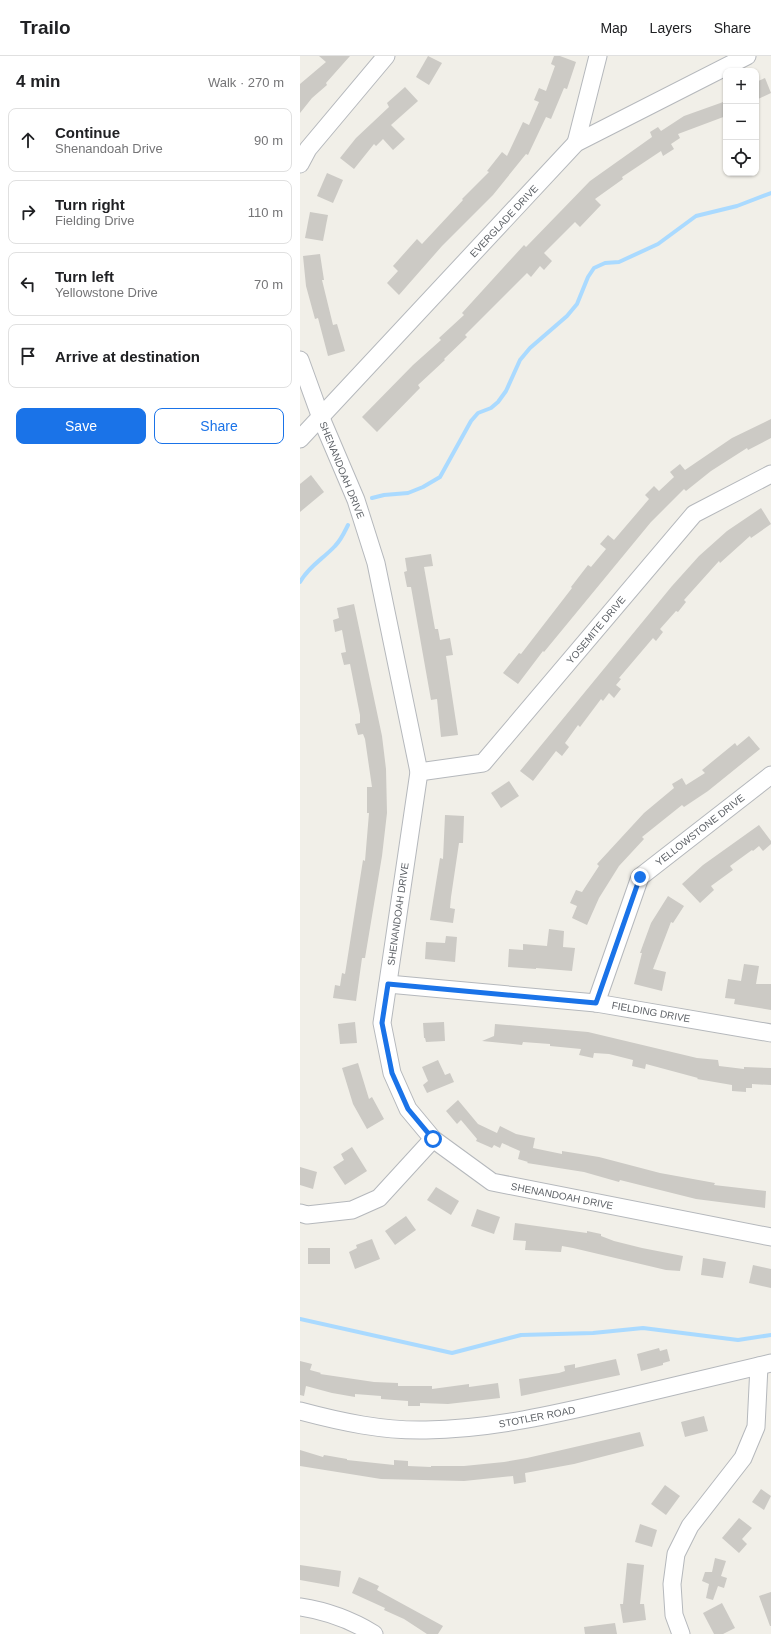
<!DOCTYPE html>
<html lang="en">
<head>
<meta charset="utf-8">
<style>
	:root { --surface:#fff; --page:#f2f2f2; --text:#202124; --muted:#757577; --line:#e0e0e0; --accent:#1a73e8 }
	body { margin:0; font-family:Helvetica,sans-serif; background:var(--page); color:var(--text) }
	.controls { position:absolute; right:12px; top:12px; display:grid; overflow:hidden; border-radius:8px; box-shadow:0 1px 3px #0004 }
	.controls button { width:36px; height:36px; display:grid; place-items:center; padding:0; border:0; border-bottom:1px solid var(--line); background:var(--surface); color:var(--text); font:20px sans-serif }
	.stop { position:absolute; width:12px; height:12px; margin:-9px; border:3px solid #1a73e8; border-radius:50%; background:#fff }
	.stop.end { background:#1a73e8; border-color:#fff; box-shadow:0 1px 4px #0008 }
	.list { margin:0; padding:0; list-style:none }
	h2 { display:flex; justify-content:space-between; align-items:center; height:52px; margin:0; padding:0 16px; font-size:17px }
	h2 small { font-size:13px; font-weight:400; color:var(--muted) }
	.list li { display:grid; grid-template-columns:26px 1fr auto; gap:12px; align-items:center; box-sizing:border-box; height:64px; margin:0 8px 8px; padding:0 8px; border:1px solid var(--line); border-radius:8px }
	.list b { display:block; font-size:15px; white-space:nowrap }
	.list p { margin:0; font-size:13px; white-space:nowrap; color:var(--muted) }
	.list em { font-size:13px; font-style:normal; color:var(--muted) }
	.actions { display:flex; gap:8px; padding:12px 16px }
	.actions a { flex:1; padding:9px 0; border:1px solid var(--accent); border-radius:8px; text-align:center; font-size:14px; color:var(--accent) }
	.actions .main { background:var(--accent); color:#fff }
	.icon { flex:none; width:22px; height:22px; fill:none; stroke:currentColor; stroke-width:2; stroke-linecap:round; stroke-linejoin:round }
	.map { position:relative; flex:none; width:471px; height:1578px; overflow:hidden }
	header { display:flex; align-items:center; gap:24px; box-sizing:border-box; height:56px; padding:0 20px; background:var(--surface); border-bottom:1px solid var(--line) }
	header strong { font-size:19px }
	nav { display:flex; gap:22px; margin-inline-start:auto; font-size:14px }
	main { display:flex }
	aside { flex:1; background:var(--surface) }
	.map>svg:first-child { display:block }
</style>
</head>
<body>
<header>
<strong>Trailo</strong>
<nav><a>Map</a><a>Layers</a><a>Share</a></nav>
</header>
<main>
<aside>
<h2>4 min<small>Walk · 270 m</small></h2>
<ul class="list">
<li><svg class="icon" aria-label="ahead" viewBox="0 0 24 24"><path d="M12 20V5M6 11l6-6 6 6"/></svg><div><b>Continue</b><p>Shenandoah Drive</p></div><em>90 m</em></li>
<li><svg class="icon" aria-label="right" viewBox="0 0 24 24"><path d="M7 20v-9h11M14 6l5 5-5 5"/></svg><div><b>Turn right</b><p>Fielding Drive</p></div><em>110 m</em></li>
<li><svg class="icon" aria-label="left" viewBox="0 0 24 24"><path d="M17 20v-9H6M10 6l-5 5 5 5"/></svg><div><b>Turn left</b><p>Yellowstone Drive</p></div><em>70 m</em></li>
<li><svg class="icon" aria-label="arrive" viewBox="0 0 24 24"><path d="M6 21V4h12l-3 4 3 4H6"/></svg><div><b>Arrive at destination</b></div></li>
</ul>
<div class="actions"><a class="main">Save</a><a>Share</a></div>
</aside>
<div class="map">
<svg width="471" height="1578" viewBox="0 0 471 1578">
	<rect width="100%" height="100%" fill="#f1efe8"/>
	<g fill="none" stroke-linecap="round" stroke-linejoin="round">
		<g stroke="#aadaff" stroke-width="4">
			<polyline points="72,442 84,439 108,437 123,431 140,421 171,365 178,357 191,352 198,346 206,335 220,304 230,292 267,260 277,248 288,221 294,212 305,207 319,206 358,188 396,160 437,150 471,137"/>
			<path d="M0 526C9 510 23 503 35 490 41 484 44 477 48 469"/>
			<polyline points="0,1263 152,1297 221,1279 293,1277 343,1272 438,1284 471,1279"/>
		</g>
	</g>
	<g fill="#cccac5">
		<polygon points="19,0 50,0 26,27 27,29 12,42 0,57 0,28 26,6"/>
		<polygon points="128,0 142,7 129,29 116,21"/>
		<polygon points="254,0 260,0 276,6 267,33 264,32 251,63 246,61 228,99 226,98 193,139 142,190 99,239 87,227 98,215 93,210 117,183 122,188 163,144 162,143 189,116 187,115 202,96 207,100 223,66 229,69 239,46 234,44 239,32 246,35 255,10 251,8"/>
		<polygon points="465,22 471,37 456,44 456,26"/>
		<polygon points="105,31 118,45 91,69 105,83 93,94 83,83 76,90 74,88 54,113 40,102 56,82 89,51 87,47"/>
		<polygon points="426,45 426,60 378,78 380,82 371,88 374,93 363,100 361,95 322,121 323,123 295,143 301,149 280,171 275,166 244,197 252,205 244,214 240,210 231,221 227,217 165,279 167,281 144,303 145,304 118,329 120,332 77,376 62,361 113,309 141,284 139,282 164,259 162,257 224,189 226,191 290,125 352,81 350,76 358,71 361,75 384,60"/>
		<polygon points="27,117 43,124 33,147 17,140"/>
		<polygon points="10,156 28,159 23,185 5,182"/>
		<polygon points="20,198 24,224 22,224 33,269 37,268 45,295 28,300 18,262 15,263 6,230 3,200"/>
		<polygon points="471,363 471,382 448,394 447,392 411,415 386,435 384,433 351,466 244,596 243,595 218,628 203,617 219,597 221,598 272,532 271,531 288,509 291,511 306,493 300,488 308,479 314,484 349,443 345,439 354,430 359,435 374,421 370,416 380,408 385,414 432,382"/>
		<polygon points="11,419 24,436 0,456 0,428"/>
		<polygon points="461,452 471,468 451,482 450,480 420,507 419,505 384,544 386,546 378,556 376,555 360,573 363,576 356,585 353,582 319,622 321,623 316,629 321,633 314,642 309,637 303,645 301,643 280,671 278,669 265,687 269,691 262,700 256,695 233,725 220,715 372,530 399,500 427,475"/>
		<polygon points="131,498 133,510 124,511 135,573 138,573 140,584 150,582 153,599 146,600 158,679 141,681 137,643 131,644 111,531 107,531 104,516 107,515 105,502"/>
		<polygon points="54,548 82,680 86,713 87,757 82,800 65,902 62,902 56,945 33,942 35,929 40,930 42,917 45,918 63,804 65,805 69,757 67,757 67,731 72,731 65,683 63,678 58,679 55,668 60,667 60,659 50,608 44,609 41,597 46,596 42,574 35,576 33,564 39,562 37,552"/>
		<polygon points="449,680 460,693 408,735 384,751 382,749 342,781 344,783 319,810 299,842 287,869 272,862 277,850 270,847 276,834 282,836 299,810 297,808 344,757 374,732 372,728 382,722 386,729 405,717 402,714 435,687 437,690"/>
		<polygon points="209,725 219,740 201,752 191,737"/>
		<polygon points="145,759 164,760 163,787 159,787 151,841 150,852 155,853 153,867 130,864 140,802 143,803"/>
		<polygon points="459,769 471,785 471,788 463,795 459,790 453,795 452,794 430,810 433,814 411,830 414,834 400,847 382,828 403,809"/>
		<polygon points="368,840 384,850 373,867 371,866 353,913 366,916 362,935 334,928 342,897 340,897 351,867"/>
		<polygon points="249,873 264,875 263,891 275,892 272,915 236,912 236,913 208,911 209,893 223,894 223,888 247,890"/>
		<polygon points="146,880 157,881 155,906 125,903 126,886 145,887"/>
		<polygon points="444,908 459,910 456,928 471,928 471,954 434,948 435,943 425,942 428,923 441,925"/>
		<polygon points="55,966 57,987 40,988 38,968"/>
		<polygon points="144,966 145,985 126,986 125,982 124,982 123,967"/>
		<polygon points="195,968 288,976 397,1002 418,1004 419,1010 444,1013 444,1011 471,1012 471,1029 452,1028 452,1032 446,1032 446,1036 432,1035 432,1029 397,1023 398,1022 346,1008 345,1013 332,1010 333,1004 309,998 294,997 293,1002 279,999 281,993 250,990 250,988 223,986 222,989 182,985 194,980"/>
		<polygon points="138,1004 145,1019 150,1017 154,1026 127,1037 123,1029 128,1025 122,1011"/>
		<polygon points="58,1007 69,1043 72,1041 84,1063 67,1073 53,1048 42,1012"/>
		<polygon points="158,1044 178,1068 197,1077 200,1070 216,1078 235,1082 233,1092 262,1098 262,1095 299,1101 360,1117 415,1127 414,1129 466,1135 465,1152 396,1143 320,1124 319,1126 284,1116 227,1107 228,1106 218,1103 220,1095 202,1087 200,1092 194,1089 192,1092 176,1085 177,1083 161,1064 157,1068 146,1055"/>
		<polygon points="52,1091 67,1115 45,1129 33,1111 44,1104 41,1098"/>
		<polygon points="0,1111 17,1116 13,1133 0,1129"/>
		<polygon points="136,1131 159,1145 151,1159 127,1144"/>
		<polygon points="177,1153 200,1161 194,1178 171,1170"/>
		<polygon points="106,1160 116,1174 95,1189 85,1175"/>
		<polygon points="215,1167 287,1177 287,1175 301,1178 301,1180 314,1185 342,1192 383,1200 380,1215 366,1214 273,1192 262,1190 261,1196 225,1194 226,1185 213,1184"/>
		<polygon points="72,1183 80,1203 55,1213 49,1196 57,1192 56,1189"/>
		<rect x="8" y="1192" width="22" height="16"/>
		<polygon points="403,1202 426,1206 423,1222 401,1219"/>
		<polygon points="453,1209 471,1213 471,1232 449,1227"/>
		<polygon points="359,1292 360,1295 367,1293 370,1305 363,1307 363,1309 341,1315 337,1298"/>
		<polygon points="316,1303 320,1319 221,1340 219,1323 259,1317 265,1315 264,1310 275,1308 275,1312"/>
		<polygon points="0,1305 12,1308 10,1314 21,1317 20,1318 74,1326 98,1327 98,1330 132,1330 132,1333 169,1328 169,1331 198,1327 200,1342 148,1348 120,1347 120,1350 108,1350 108,1345 81,1343 81,1340 55,1338 55,1341 32,1337 6,1330 4,1340 0,1339"/>
		<polygon points="404,1360 408,1375 385,1381 381,1366"/>
		<polygon points="340,1376 344,1390 274,1408 225,1417 226,1426 214,1428 213,1420 164,1425 81,1423 0,1410 0,1394 23,1401 24,1399 47,1403 47,1404 94,1409 94,1404 108,1405 108,1410 131,1411 131,1410 164,1410 204,1406 227,1402"/>
		<polygon points="365,1429 380,1440 366,1459 351,1448"/>
		<polygon points="461,1433 471,1440 464,1454 452,1446"/>
		<polygon points="439,1462 452,1472 442,1483 447,1488 439,1497 422,1482"/>
		<polygon points="340,1468 357,1474 352,1491 335,1486"/>
		<polygon points="415,1502 426,1505 421,1520 427,1522 424,1532 418,1530 413,1544 406,1542 409,1528 402,1525 405,1516 412,1516"/>
		<polygon points="327,1507 344,1509 340,1548 344,1548 346,1564 323,1567 320,1548 323,1548"/>
		<polygon points="0,1509 41,1515 39,1531 0,1524"/>
		<polygon points="59,1521 79,1530 77,1534 143,1570 138,1578 127,1578 104,1563 84,1554 85,1552 52,1537"/>
		<polygon points="471,1536 471,1570 470,1570 459,1540"/>
		<polygon points="422,1547 435,1572 423,1578 414,1578 403,1557"/>
		<polygon points="315,1567 317,1578 285,1578 284,1571"/>
	</g>
	<g fill="none" stroke-linecap="round" stroke-linejoin="round">
		<defs>
			<g id="minor">
				<polyline points="276,87 298,0"/>
				<polyline points="0,108 8,93 86,0"/>
				<polyline points="0,304 21,362 56,444 76,507 119,716 82,967 92,1017 108,1053 133,1083 192,1126 471,1181"/>
				<polyline points="0,383 276,87 447,0"/>
				<polyline points="119,716 183,707 394,458 471,418"/>
				<polyline points="88,928 296,947 471,977"/>
				<polyline points="296,947 340,821 471,719"/>
				<polyline points="0,1157 7,1159 52,1154 79,1142 133,1083"/>
				<path d="M0 1355C41 1366 83 1375 126 1374 192 1373 256 1358 320 1343 370 1331 421 1319 471 1307"/>
				<path d="M0 1551C27 1555 51 1564 74 1578"/>
				<polyline points="381,1578 374,1559 372,1528 376,1498 390,1470 443,1402 456,1371 459,1310"/>
			</g>
		</defs>
		<use href="#minor" stroke="#b5b8bc" stroke-width="19"/>
		<use href="#minor" stroke="#fff" stroke-width="17"/>
	</g>
	<g fill="none" stroke-linecap="round" stroke-linejoin="round">
		<polyline stroke="#1a73e8" stroke-width="5" points="133,1083 108,1053 92,1017 82,967 88,928 296,947 340,821"/>
	</g>
	<g text-anchor="middle" dominant-baseline="central" stroke-width="3" stroke-linejoin="round" paint-order="stroke">
		<g font-size="10" fill="#5f6368" stroke="#fff">
			<text transform="translate(204 165) rotate(-47)">EVERGLADE DRIVE</text>
			<text transform="translate(42 414) rotate(68)">SHENANDOAH DRIVE</text>
			<text transform="translate(296 574) rotate(-50)">YOSEMITE DRIVE</text>
			<text transform="translate(400 774) rotate(-38)">YELLOWSTONE DRIVE</text>
			<text transform="translate(98 858) rotate(-82)">SHENANDOAH DRIVE</text>
			<text transform="translate(351 956) rotate(10)">FIELDING DRIVE</text>
			<text transform="translate(262 1140) rotate(11)">SHENANDOAH DRIVE</text>
			<text transform="translate(237 1361) rotate(-11)">STOTLER ROAD</text>
		</g>
	</g>
</svg>
<div class="controls">
<button>+</button>
<button>−</button>
<button><svg class="icon" aria-label="locate" viewBox="0 0 24 24"><circle cx="12" cy="12" r="6"/><path d="M12 2v4M12 18v4M2 12h4M18 12h4"/></svg></button>
</div>
<div class="stop" style="left:133px;top:1083px"></div>
<div class="stop end" style="left:340px;top:821px"></div>
</div>
</main>
</body>
</html>
